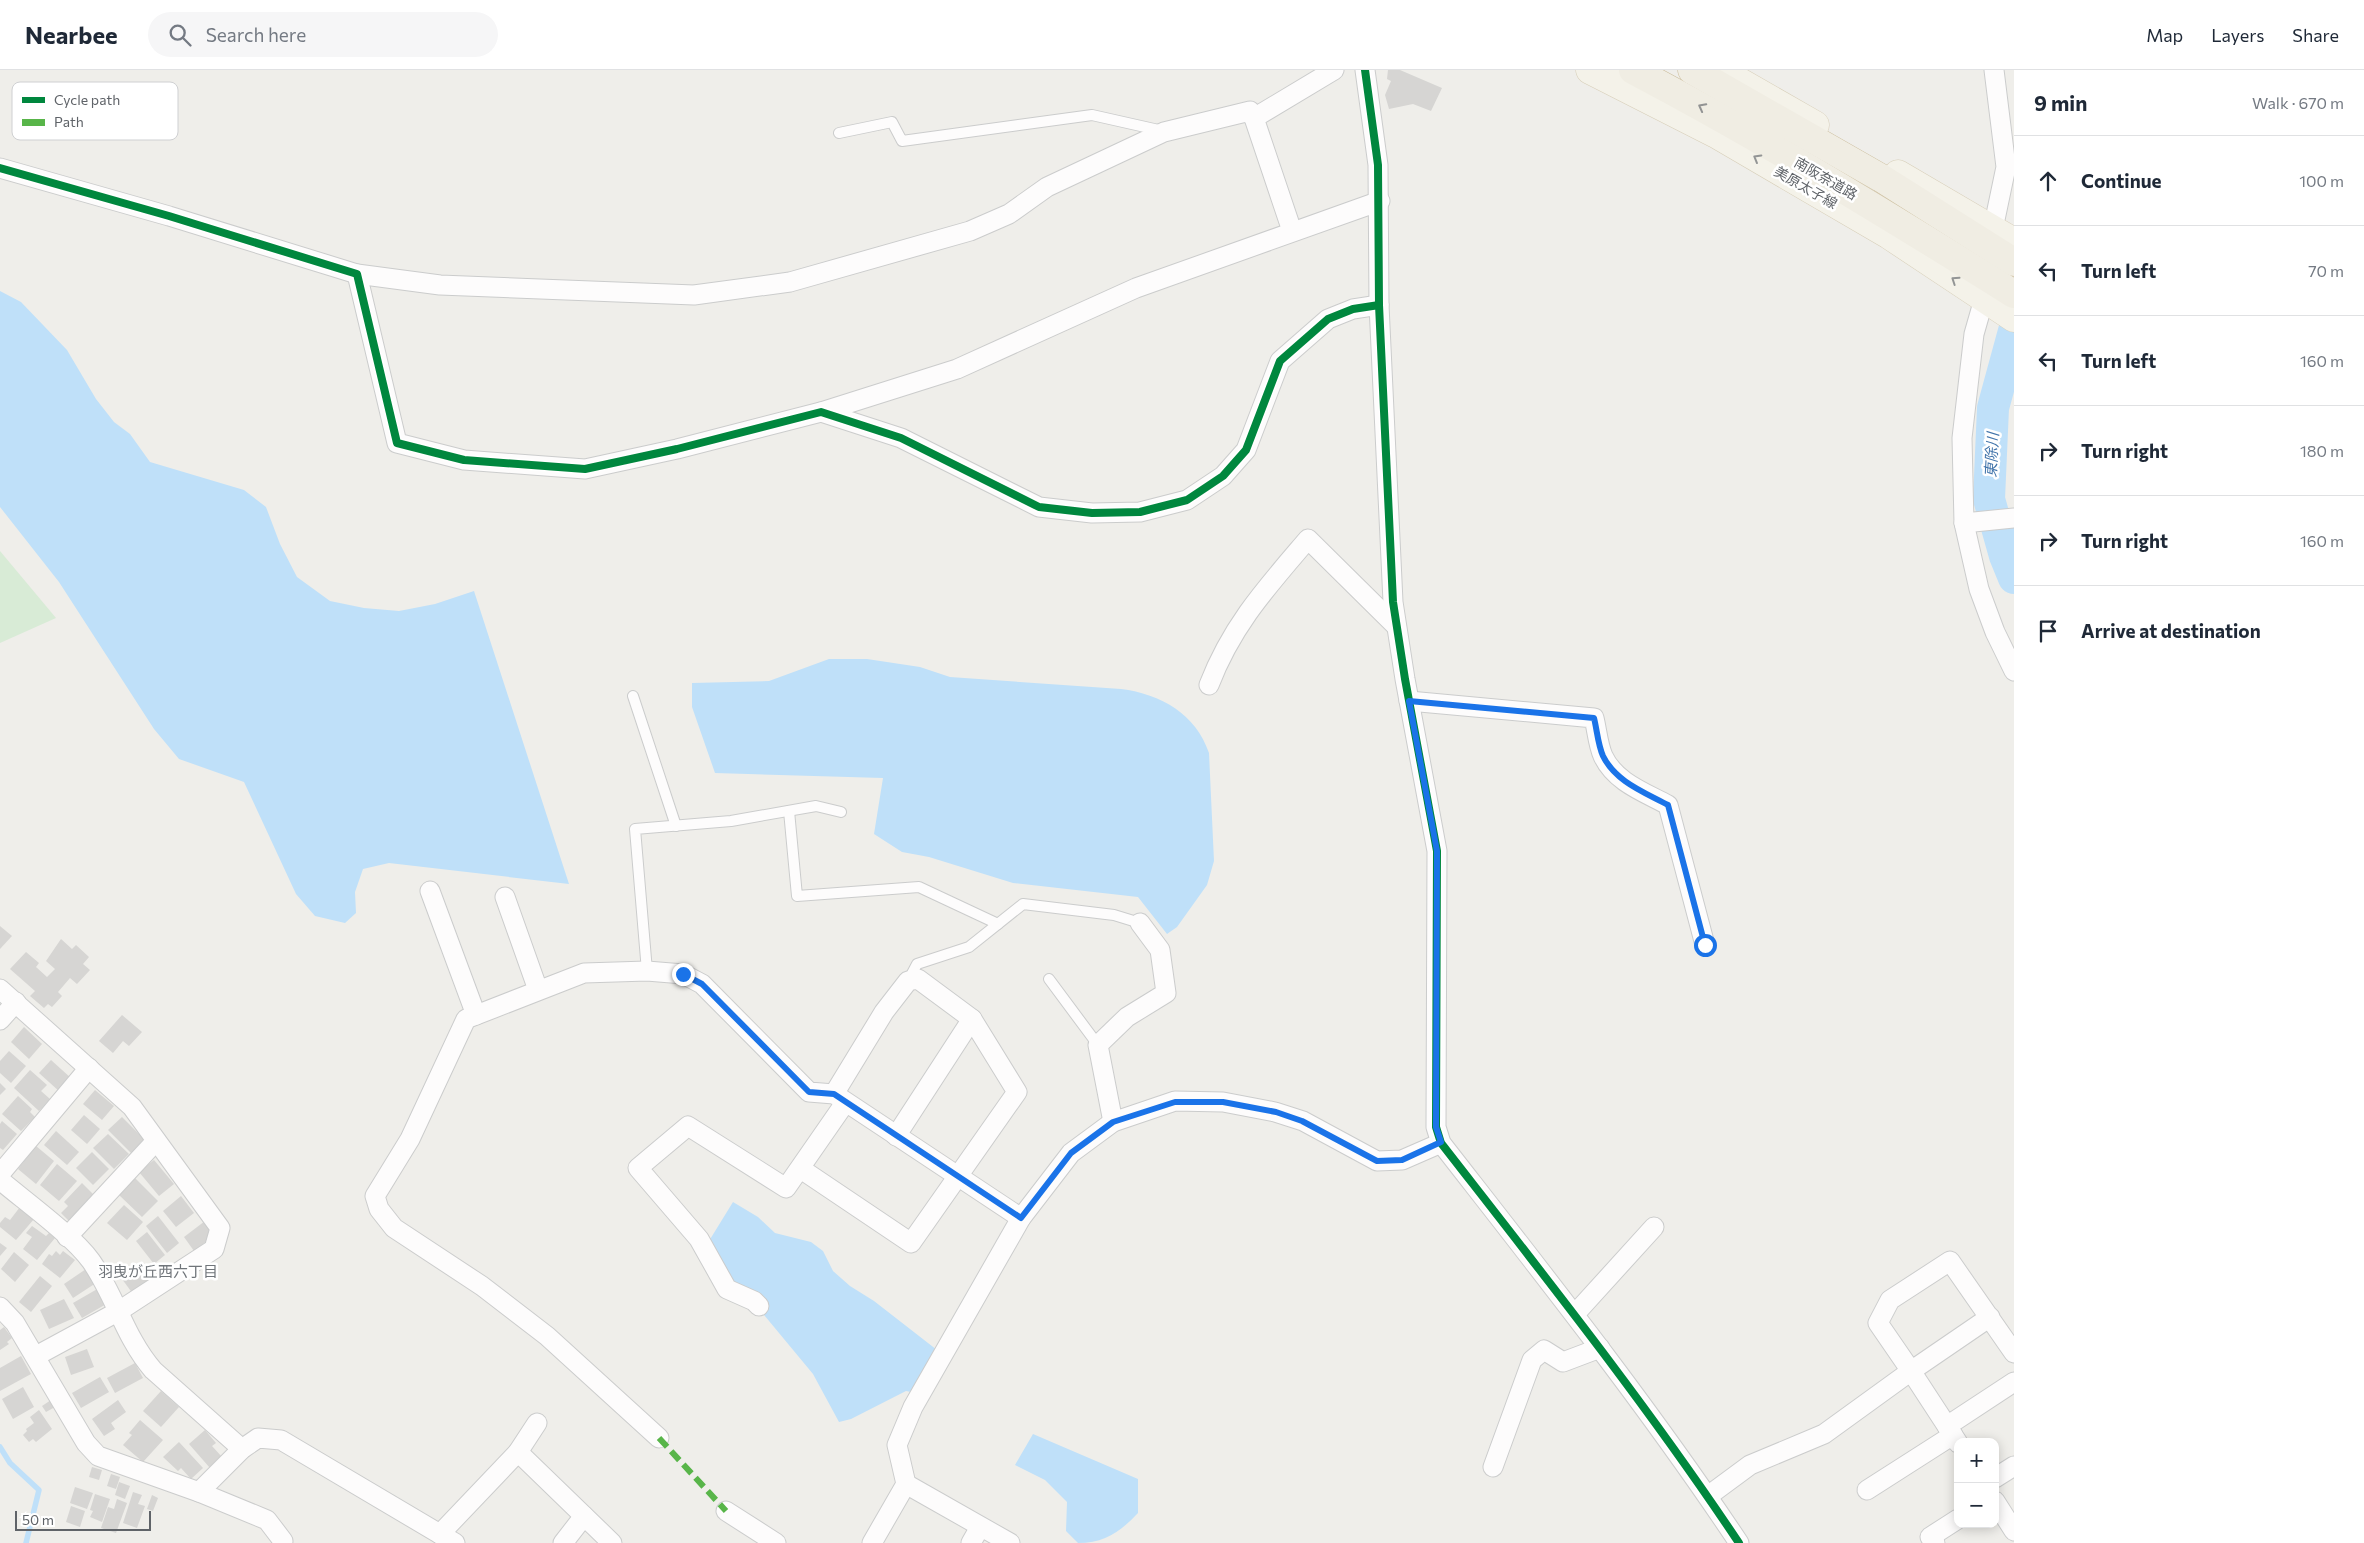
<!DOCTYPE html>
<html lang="en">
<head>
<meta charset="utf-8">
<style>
	:root { --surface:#fff; --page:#f6f6f7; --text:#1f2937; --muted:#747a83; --line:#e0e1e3 }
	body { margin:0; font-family:Commissioner,"Noto Sans JP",sans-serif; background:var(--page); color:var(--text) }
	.controls { position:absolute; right:15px; bottom:15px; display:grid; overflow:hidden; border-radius:10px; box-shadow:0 2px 12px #0003 }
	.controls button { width:45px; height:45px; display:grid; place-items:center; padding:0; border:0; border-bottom:1px solid var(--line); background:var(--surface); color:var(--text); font:25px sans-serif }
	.scale { position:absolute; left:15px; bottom:12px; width:136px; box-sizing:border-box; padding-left:5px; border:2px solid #5f6368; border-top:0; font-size:14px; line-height:18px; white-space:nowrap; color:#5f6368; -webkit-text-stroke:4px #fff; paint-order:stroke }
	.stop { position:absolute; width:15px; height:15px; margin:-11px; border:4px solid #1a73e8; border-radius:50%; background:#fff }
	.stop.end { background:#1a73e8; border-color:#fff; box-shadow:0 1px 5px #0008 }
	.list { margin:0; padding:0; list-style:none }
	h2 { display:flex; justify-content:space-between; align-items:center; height:65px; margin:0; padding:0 20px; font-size:21px }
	h2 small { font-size:16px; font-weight:400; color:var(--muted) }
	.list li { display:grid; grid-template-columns:32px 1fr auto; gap:15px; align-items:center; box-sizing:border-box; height:90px; padding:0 20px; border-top:1px solid var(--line) }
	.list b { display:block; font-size:19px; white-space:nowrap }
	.list em { font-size:16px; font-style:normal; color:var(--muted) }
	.icon { flex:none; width:28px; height:28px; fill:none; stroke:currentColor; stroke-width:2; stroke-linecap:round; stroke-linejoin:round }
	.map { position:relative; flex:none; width:2014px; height:1473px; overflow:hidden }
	header { display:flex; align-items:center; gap:30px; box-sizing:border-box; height:70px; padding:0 25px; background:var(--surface); border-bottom:1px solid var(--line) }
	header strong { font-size:24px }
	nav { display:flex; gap:28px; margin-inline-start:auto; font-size:18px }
	.search { width:350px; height:45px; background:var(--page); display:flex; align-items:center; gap:12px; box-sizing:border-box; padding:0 18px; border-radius:28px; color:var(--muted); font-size:19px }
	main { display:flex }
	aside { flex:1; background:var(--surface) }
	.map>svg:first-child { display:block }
</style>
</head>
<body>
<header>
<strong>Nearbee</strong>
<div class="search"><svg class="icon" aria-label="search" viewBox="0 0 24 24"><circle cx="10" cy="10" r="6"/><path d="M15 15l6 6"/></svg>Search here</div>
<nav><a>Map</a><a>Layers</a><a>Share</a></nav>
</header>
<main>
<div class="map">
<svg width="2014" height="1473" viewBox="0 0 2014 1473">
	<rect width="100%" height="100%" fill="#efeeea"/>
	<polygon fill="#d8ebd6" points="0,481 56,548 0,573"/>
	<g fill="#bfe0f9">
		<polygon points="0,221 21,232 67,280 96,329 114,352 130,364 150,392 244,420 266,437 280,474 297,507 330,531 364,538 399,541 435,534 474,521 569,814 389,793 363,799 355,822 356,843 345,853 315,846 296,824 244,712 179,689 154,659 59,512 0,437"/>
		<path d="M829 589H867L920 597 950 607 1121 619C1161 624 1196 644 1209 683L1214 791 1207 815 1177 857 1167 864 1138 827 1013 813 929 787 902 782 874 764 883 708 715 703 692 637V613L769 611Z"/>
		<polygon points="733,1132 758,1147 775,1163 811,1172 823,1181 833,1201 850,1216 874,1231 937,1280 911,1322 906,1321 851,1349 839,1352 813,1304 760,1240 733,1215 709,1171"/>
		<path d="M1033 1364 1138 1409V1443C1120 1462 1105 1473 1078 1473L1066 1461 1067 1432 1045 1410 1015 1395Z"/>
	</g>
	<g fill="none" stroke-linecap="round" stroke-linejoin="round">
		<polyline stroke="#bfe0f9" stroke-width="5.5" points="0,1377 10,1393 39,1420 26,1473"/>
		<polyline stroke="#bfe0f9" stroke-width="32" points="2014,261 1993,338 1989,429 2005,486 2014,508"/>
	</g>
	<g fill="#d6d5d3">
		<polygon points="1388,0 1400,0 1442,18 1431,41 1413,34 1389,39 1385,25 1391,11 1387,9"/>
		<polygon points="0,856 12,866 0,879"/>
		<polygon points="61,869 72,879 76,875 89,887 83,894 90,900 77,914 70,908 58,922 62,926 52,937 48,934 44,938 30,926 35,921 10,899 26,882 39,893 36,897 47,907 55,899 46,891"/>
		<polygon points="122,945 142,962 129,976 123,971 113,983 99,971"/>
		<polygon points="24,957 42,974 29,989 11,972"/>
		<polygon points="9,981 26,996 11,1013 0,1003 0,991"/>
		<polygon points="51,990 72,1009 60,1022 39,1003"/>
		<polygon points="30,1000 47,1015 41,1021 50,1029 39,1041 14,1018"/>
		<polygon points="0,1013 6,1019 0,1025"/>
		<polygon points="95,1020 114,1036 102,1050 83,1034"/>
		<polygon points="18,1026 32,1039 30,1042 35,1047 21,1061 2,1044"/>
		<polygon points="84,1045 100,1059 87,1074 71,1060"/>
		<polygon points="122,1047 144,1069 131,1083 108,1060"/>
		<polygon points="2,1051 17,1064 3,1080 0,1078 0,1054"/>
		<polygon points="56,1061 79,1082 67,1095 44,1075"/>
		<polygon points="108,1064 129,1084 114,1099 93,1078"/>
		<polygon points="36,1076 54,1091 36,1114 18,1099"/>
		<polygon points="92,1082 109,1099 93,1115 76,1098"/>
		<polygon points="154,1090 174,1114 159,1126 139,1102"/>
		<polygon points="57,1094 77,1111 59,1131 40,1115"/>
		<polygon points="134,1107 158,1131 142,1147 118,1124"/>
		<polygon points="82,1113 95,1126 70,1152 61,1143 68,1136 64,1132"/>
		<polygon points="181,1126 194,1143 176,1157 163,1141"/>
		<polygon points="124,1135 143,1152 127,1170 107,1153"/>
		<polygon points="20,1137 34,1149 16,1170 0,1157 0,1153 5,1147 10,1150"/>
		<polygon points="158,1146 179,1173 167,1183 146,1156"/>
		<polygon points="205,1151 216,1164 194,1181 184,1167"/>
		<polygon points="32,1156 46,1166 49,1163 55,1168 37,1190 23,1179 32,1167 26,1163"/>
		<polygon points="147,1162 165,1185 154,1194 136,1171"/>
		<polygon points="0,1173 7,1178 0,1186"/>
		<polygon points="56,1181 60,1185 63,1181 75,1190 60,1208 42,1194 49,1184 52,1186"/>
		<polygon points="14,1182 29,1195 15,1212 1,1199"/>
		<polygon points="144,1194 154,1208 133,1224 122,1209"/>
		<polygon points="86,1199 96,1213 73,1228 64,1214"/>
		<polygon points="40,1206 52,1216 31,1242 19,1232"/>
		<polygon points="99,1218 108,1233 82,1248 73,1233"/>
		<polygon points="64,1229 74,1248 49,1259 40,1240"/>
		<polygon points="4,1257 12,1268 7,1272 9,1274 0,1280 0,1260"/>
		<polygon points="87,1279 94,1297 71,1305 65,1287"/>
		<polygon points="21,1286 31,1304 0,1321 0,1298"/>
		<polygon points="135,1293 143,1308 115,1323 107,1308"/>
		<polygon points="100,1307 109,1322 81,1338 72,1323"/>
		<polygon points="23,1317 34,1337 13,1349 2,1329"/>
		<polygon points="161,1321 179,1337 161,1357 143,1341"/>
		<polygon points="51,1330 55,1337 46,1342 42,1336"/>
		<polygon points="118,1330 126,1342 111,1353 115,1359 104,1366 92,1349"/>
		<polygon points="39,1340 52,1359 36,1372 33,1369 29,1372 23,1365 27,1361 26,1359 34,1353 30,1347"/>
		<polygon points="140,1350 163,1370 143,1392 123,1375 132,1365 129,1363"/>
		<polygon points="205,1360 216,1373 212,1376 222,1387 210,1398 189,1374"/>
		<polygon points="179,1372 203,1398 191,1409 181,1398 178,1401 163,1387"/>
		<polygon points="92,1397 102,1400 99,1410 89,1407"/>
		<polygon points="111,1404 120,1407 116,1419 107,1416"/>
		<polygon points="119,1412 130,1416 125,1429 115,1425"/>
		<polygon points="75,1417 93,1423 87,1439 70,1433"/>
		<polygon points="133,1422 142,1425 138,1434 145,1436 137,1458 123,1453"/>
		<polygon points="95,1424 110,1429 102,1452 90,1447 93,1441 90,1440"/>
		<polygon points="152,1425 158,1428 153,1441 147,1439"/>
		<polygon points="117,1429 127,1433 116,1463 101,1458 108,1437 114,1439"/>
		<polygon points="71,1436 85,1441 80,1457 66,1452"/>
	</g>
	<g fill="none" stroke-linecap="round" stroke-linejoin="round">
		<defs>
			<g id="service">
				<polyline points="839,63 892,52 902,71 1092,45 1163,61"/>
				<polyline points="633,626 676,756"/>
				<polyline points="789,741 797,826 919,817 998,854"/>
				<polyline points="647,901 635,759 731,751 816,736 841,742"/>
				<polyline points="1049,909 1098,975"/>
				<polyline points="908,911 917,894 969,877 1023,834 1114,845 1140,853"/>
			</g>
			<g id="minor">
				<path d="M1365 0 1378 95 1379 235 1393 532 1405 609 1437 781 1436 1057 1441 1073C1543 1204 1647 1335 1739 1473"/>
				<polyline points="0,98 169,146 357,204 397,373 464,390 585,399 677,379 821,342 901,368 1039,437 1092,443 1140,442 1187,430 1223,406 1246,380 1280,291 1328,249 1353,239 1379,235"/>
				<polyline points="1993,159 2006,97 1994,0"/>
				<polyline points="1292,161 1254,48 1334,0"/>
				<polyline points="357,204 440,215 694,225 790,212 970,161 1009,144 1047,117 1164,62 1250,41 1254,48"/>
				<polyline points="1984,229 1974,264 1962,368 1964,453 1979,519 1995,562 2014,601"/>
				<polyline points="821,342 957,299 1136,218 1380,131"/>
				<polyline points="1964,453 2014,448"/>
				<path d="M1209 615C1232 555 1267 517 1308 469L1396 556"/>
				<path d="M1409 631 1594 648C1597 660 1598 675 1603 686 1615 712 1644 722 1668 735L1705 875"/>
				<polyline points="430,821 476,945"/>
				<polyline points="505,827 538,920"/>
				<polyline points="0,919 132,1037 220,1158 214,1179 119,1241 36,1286"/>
				<polyline points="0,950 16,932"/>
				<polyline points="1113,1052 1098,975 1127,947 1166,923 1160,880 1140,853"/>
				<polyline points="896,1066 972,949"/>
				<polyline points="801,1099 911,1173 1017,1022 972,949 918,909 908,911 884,942 834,1024"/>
				<polyline points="0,1104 89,998"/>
				<path d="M0 1110C26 1132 72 1165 91 1191 115 1225 125 1268 153 1300L242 1379"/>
				<polyline points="67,1167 156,1071"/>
				<polyline points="759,1236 754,1231 727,1219 699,1169 638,1098 688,1056 786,1118 845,1033"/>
				<polyline points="0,1237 15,1253 86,1373 98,1386 199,1422 242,1379 258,1368 281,1370 455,1473"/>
				<polyline points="1575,1244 1654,1157"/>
				<polyline points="1990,1247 1911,1301 1878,1253 1890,1230 1950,1191 2014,1283"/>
				<polyline points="1947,1356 2014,1312"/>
				<polyline points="659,1368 547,1266 482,1216 394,1158 379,1139 375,1126 410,1069 466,949 584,903 647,901 683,904 702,914 809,1022 834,1024 1021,1148"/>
				<polyline points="518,1382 612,1473"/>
				<polyline points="1493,1397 1532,1290 1544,1280 1563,1292 1600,1278"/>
				<polyline points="1995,1408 2014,1396"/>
				<polyline points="906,1414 1010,1473"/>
				<polyline points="1867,1420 1953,1365"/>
				<polyline points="199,1422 267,1450 283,1471"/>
				<polyline points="1708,1426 1750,1395 1824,1364 1911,1301 1958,1373"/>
				<polyline points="1995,1431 2014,1461"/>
				<polyline points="726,1441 776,1473"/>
				<polyline points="440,1464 518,1382 537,1353"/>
				<polyline points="563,1473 584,1446"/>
				<polyline points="872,1473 906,1414 897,1375 913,1337 1021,1148 1071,1083 1113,1052 1175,1031 1223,1032 1275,1042 1303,1051 1377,1091 1402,1090 1441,1073"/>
				<polyline points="971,1473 980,1457"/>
				<polyline points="1935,1473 1930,1467 1958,1449"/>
			</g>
			<g id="primary">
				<polyline points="1590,0 1716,64 1889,165 2014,248"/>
				<polyline points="1719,0 1815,55"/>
				<polyline points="1898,104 2014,172"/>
			</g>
			<g id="motorway">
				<path d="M1633 0C1764 69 1889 146 2014 224"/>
				<polyline points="1692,0 1881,108 2014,192"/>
			</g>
		</defs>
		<use href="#service" stroke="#cbcccc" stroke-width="12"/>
		<use href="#minor" stroke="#cbcccc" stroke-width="21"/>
		<use href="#primary" stroke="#d7ceb8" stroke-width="29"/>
		<use href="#motorway" stroke="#c8b996" stroke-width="29"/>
		<use href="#service" stroke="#fdfcfc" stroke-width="10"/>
		<use href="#minor" stroke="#fdfcfc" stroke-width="19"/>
		<use href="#primary" stroke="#f4f2e9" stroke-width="28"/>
		<use href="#motorway" stroke="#f0ede3" stroke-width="28"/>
		<polyline stroke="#58b549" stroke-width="6" stroke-dasharray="12 6" stroke-linecap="butt" points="659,1368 726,1441"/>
		<defs>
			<g id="cycleway">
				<path d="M1365 0 1378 95 1379 235 1393 532 1405 609 1437 781 1436 1057 1441 1073C1543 1204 1647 1335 1739 1473"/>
				<polyline points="0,98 169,146 357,204 397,373 464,390 585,399 677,379 821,342 901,368 1039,437 1092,443 1140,442 1187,430 1223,406 1246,380 1280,291 1328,249 1353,239 1379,235"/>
			</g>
		</defs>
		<use href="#cycleway" stroke="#fff" stroke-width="11"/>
		<use href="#cycleway" stroke="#00873e" stroke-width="8"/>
	</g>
	<defs><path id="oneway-chevron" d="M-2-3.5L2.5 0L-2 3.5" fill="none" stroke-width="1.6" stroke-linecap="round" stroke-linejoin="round" transform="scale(1.25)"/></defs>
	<use stroke="#929393" href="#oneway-chevron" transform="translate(1702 37) rotate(-152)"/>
	<g stroke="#939595">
		<use href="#oneway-chevron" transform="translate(1757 88) rotate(-150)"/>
		<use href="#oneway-chevron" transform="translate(1955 210) rotate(-146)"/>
	</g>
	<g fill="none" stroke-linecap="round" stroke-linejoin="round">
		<path stroke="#1a73e8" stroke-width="6" d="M683 904 702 914 809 1022 834 1024 1021 1148 1071 1083 1113 1052 1175 1032H1223L1276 1042 1302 1051 1377 1091 1402 1090 1441 1072 1436 1057 1437 781 1409 631 1594 648C1597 660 1598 675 1603 686 1616 712 1644 722 1668 735L1705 875"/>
	</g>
	<g text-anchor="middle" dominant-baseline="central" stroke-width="5" stroke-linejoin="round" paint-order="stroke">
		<g font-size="14" fill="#5f6368" stroke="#fff">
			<text transform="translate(1826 108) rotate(30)">南阪奈道路</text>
			<text transform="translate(1806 117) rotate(30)">美原太子線</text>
		</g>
		<g font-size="15" font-style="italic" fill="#4174aa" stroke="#fff">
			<text transform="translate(1991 385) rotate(-87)">東除川</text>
		</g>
		<g font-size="15" fill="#70757a" stroke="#fff">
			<text x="158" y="1201">羽曳が丘西六丁目</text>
		</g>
	</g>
	<rect x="12" y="12" width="166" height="58" rx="8" fill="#fff" stroke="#cfd0d2" stroke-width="1"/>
	<rect x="22" y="27" width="23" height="6" fill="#00873e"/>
	<rect x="22" y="49" width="23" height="7" fill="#58b549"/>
	<g font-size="14" fill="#5f6368">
		<text x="54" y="35">Cycle path</text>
		<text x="54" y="57">Path</text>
	</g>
</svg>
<div class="controls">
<button>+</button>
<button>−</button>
</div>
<div class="scale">50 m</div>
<div class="stop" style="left:1705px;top:875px"></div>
<div class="stop end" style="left:683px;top:904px"></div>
</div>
<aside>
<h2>9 min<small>Walk · 670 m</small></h2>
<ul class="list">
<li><svg class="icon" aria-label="ahead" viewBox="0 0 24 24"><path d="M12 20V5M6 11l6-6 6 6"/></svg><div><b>Continue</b></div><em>100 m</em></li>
<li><svg class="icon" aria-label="left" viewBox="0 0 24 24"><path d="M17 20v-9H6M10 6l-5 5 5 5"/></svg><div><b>Turn left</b></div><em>70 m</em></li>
<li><svg class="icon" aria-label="left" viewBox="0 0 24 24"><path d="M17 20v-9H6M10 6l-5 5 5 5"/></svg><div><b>Turn left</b></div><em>160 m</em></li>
<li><svg class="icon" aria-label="right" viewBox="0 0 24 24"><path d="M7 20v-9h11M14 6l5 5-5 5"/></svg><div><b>Turn right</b></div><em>180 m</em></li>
<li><svg class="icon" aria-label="right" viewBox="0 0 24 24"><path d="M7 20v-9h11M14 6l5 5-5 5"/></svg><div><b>Turn right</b></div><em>160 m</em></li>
<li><svg class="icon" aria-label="arrive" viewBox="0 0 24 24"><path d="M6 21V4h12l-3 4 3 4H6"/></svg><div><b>Arrive at destination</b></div></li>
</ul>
</aside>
</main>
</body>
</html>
